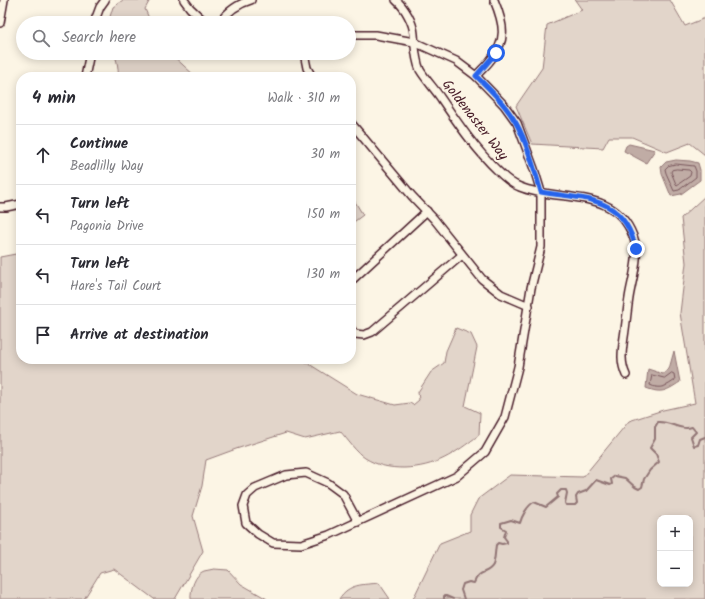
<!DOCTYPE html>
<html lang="en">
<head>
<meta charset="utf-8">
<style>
	:root { --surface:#fff; --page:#f2f2f3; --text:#2b2b33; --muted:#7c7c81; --line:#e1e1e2 }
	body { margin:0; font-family:Kalam,sans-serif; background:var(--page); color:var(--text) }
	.controls { position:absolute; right:12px; bottom:12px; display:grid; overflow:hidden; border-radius:8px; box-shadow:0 2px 10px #0003 }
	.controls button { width:36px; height:36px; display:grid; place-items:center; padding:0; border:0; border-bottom:1px solid var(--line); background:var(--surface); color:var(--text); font:20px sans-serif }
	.stop { position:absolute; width:12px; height:12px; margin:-9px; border:3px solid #2563eb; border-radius:50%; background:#fff }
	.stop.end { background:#2563eb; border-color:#fff; box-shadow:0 1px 4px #0008 }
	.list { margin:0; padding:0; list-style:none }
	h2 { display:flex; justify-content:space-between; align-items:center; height:52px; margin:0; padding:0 16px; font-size:17px }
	h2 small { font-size:13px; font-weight:400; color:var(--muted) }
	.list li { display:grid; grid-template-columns:26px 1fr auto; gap:12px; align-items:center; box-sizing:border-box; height:60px; padding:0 16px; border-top:1px solid var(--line) }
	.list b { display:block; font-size:15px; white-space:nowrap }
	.list p { margin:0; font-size:13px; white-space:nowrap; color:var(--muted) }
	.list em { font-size:13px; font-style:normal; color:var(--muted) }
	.icon { flex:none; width:22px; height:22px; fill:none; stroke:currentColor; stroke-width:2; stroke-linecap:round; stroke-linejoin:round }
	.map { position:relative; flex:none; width:705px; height:599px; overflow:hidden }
	.search { position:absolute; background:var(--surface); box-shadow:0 2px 10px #0003; left:16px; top:16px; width:340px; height:44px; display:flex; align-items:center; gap:10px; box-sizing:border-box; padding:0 14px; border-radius:22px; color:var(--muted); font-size:15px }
	.panel { position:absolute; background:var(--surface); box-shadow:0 2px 10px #0003; left:16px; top:72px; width:340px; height:292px; border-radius:16px }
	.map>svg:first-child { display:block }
</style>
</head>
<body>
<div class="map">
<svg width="705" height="599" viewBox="0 0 705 599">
	<rect width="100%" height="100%" fill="#fcf5e5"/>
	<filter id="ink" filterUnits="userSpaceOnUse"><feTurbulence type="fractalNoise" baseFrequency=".025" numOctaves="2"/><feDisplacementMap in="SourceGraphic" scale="8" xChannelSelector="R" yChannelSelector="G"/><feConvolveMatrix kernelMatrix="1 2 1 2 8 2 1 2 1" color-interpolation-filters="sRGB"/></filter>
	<g filter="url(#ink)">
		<g fill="#e2d5ca" stroke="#967a7a" fill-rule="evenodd">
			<polygon points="123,0 150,0 145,9 151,23 108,23 113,7"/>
			<polygon points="575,0 670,0 685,26 705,18 705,155 690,143 667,152 632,137 609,137 603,148 532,144 516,106 542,68 547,25 582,10"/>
			<path d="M114 53H170L196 77H118C119 70 117 60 114 53Z"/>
			<polygon points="351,195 363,215 351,224"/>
			<path d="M705 196V599H413L440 543 470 531V515L478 499 510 475 583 477 629 421 663 410 695 403 680 313 686 263 681 218ZM660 518H690V584H660Z"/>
			<path d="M21 253V359H301L357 394 395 405 410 403 413 405 419 400 418 392 431 372 444 363 446 351 456 328 471 334 477 347 465 406 480 413 479 435C454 454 436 467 404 468 390 468 378 466 365 458 356 452 348 440 340 431L305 439 286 433 236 449 206 460 202 486 193 516 203 551 175 599H154L114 569 100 573 84 599H0V257Z"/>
			<path d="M214 569 228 570 241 584 267 599H191C190 590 195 574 204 571 207 570 211 570 214 569Z"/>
			<path d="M379 583 390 599H339C349 583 363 585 379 583Z"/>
		</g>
		<g fill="#c0aca5" stroke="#917474">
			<polygon points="629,144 655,150 646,163 624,151 626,146"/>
			<polygon points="676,160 690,161 698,163 700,170 700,180 681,194 671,196 662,174 661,167 666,162"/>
			<path d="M674 351 680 382C666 391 662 394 646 388L648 369 663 374 669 369Z"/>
		</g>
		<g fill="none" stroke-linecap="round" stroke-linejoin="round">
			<g stroke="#79575c" stroke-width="1">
				<polygon points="676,164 694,166 696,171 696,177 679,190 674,191 666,173 665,169 668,166"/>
				<polygon points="677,169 689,170 691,172 690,176 677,185 676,184 671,172 672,170"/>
				<path d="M672 373 674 374 675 380C667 386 660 390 650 385L652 375 664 378Z"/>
			</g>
			<g stroke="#917474" stroke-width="2">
				<polyline points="444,599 444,596 446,596 453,599"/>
				<path d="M464 599 461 590 463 584 469 582 474 583C479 569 487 575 493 565 495 560 495 551 496 545L498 543 502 544 507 543V541L504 537 506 530 501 527V523L511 520 520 523C522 516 527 506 534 502L546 507 558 497 557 494 561 490H566L567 493 565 503 566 505H575L577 503 576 497 578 494 586 491 596 480 610 485 612 484 611 479 615 476 625 478 635 487 639 489 642 487 644 479 650 470 659 462 656 454 650 448 655 439V427L658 422C670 421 680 431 692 427L696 432 691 437 694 446 698 445 700 439 705 437"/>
			</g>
			<defs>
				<g id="minor">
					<polyline points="184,0 190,8 206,23"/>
					<path d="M396 0C405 8 413 22 414 34 415 46 415 59 420 70 426 80 434 88 440 97 457 122 475 149 498 171 503 176 512 184 520 187 559 203 614 186 633 236 641 256 632 278 629 298 627 311 626 324 624 337 622 351 620 362 626 375"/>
					<polyline points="0,23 4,0"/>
					<polyline points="94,23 100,7 105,0"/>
					<path d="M219 23C228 11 237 4 251 0"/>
					<polyline points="349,35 376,35 414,42 456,61 476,76 504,105 517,123 534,169 541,192 541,247 531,288 518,367 505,417 485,452 457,476 329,535 301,544 273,543 258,534 246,523 243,506 247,495 255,488 286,475 306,473 328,483 343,494 358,522"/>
					<polyline points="304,53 307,68 312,77"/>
					<path d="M476 76C480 71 485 67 489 62 508 41 504 24 494 0"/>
					<polyline points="85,77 90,53"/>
					<polyline points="351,123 412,196 434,219 482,279 501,294 529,306"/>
					<polyline points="0,207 6,207 21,204"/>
					<polyline points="351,281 427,211"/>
					<polyline points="351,329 355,334 364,335 372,332 462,255"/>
				</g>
			</defs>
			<use href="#minor" stroke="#4a1f2b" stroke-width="10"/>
			<use href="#minor" stroke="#fcf5e5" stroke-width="7"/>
		</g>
	</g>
	<g fill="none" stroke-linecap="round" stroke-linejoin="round" filter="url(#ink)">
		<path stroke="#2563eb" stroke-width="5" d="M496 53 476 76C491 90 506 105 516 123 527 142 535 171 541 192 587 200 623 195 636 249"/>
	</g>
	<g text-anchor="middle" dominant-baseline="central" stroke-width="4" stroke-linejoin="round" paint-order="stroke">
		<g font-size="14" fill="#4a1f2b" stroke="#fcf5e5">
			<text transform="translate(475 120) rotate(52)">Goldenaster Way</text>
		</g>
	</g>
</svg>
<div class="controls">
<button>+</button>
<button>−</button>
</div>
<div class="stop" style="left:496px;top:53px"></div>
<div class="stop end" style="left:636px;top:249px"></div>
<div class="search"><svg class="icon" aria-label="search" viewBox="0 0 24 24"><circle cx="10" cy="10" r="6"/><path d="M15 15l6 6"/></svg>Search here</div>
<section class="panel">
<h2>4 min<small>Walk · 310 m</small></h2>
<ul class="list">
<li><svg class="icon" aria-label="ahead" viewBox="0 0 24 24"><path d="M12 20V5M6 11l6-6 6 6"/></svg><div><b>Continue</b><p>Beadlilly Way</p></div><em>30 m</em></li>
<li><svg class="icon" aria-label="left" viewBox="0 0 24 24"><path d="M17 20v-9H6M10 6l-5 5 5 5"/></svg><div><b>Turn left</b><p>Pagonia Drive</p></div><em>150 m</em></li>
<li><svg class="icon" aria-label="left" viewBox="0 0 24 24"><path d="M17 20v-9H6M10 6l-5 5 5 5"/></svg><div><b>Turn left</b><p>Hare's Tail Court</p></div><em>130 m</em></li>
<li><svg class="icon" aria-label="arrive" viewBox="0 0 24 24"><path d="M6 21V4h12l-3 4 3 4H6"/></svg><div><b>Arrive at destination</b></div></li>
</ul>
</section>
</div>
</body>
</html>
